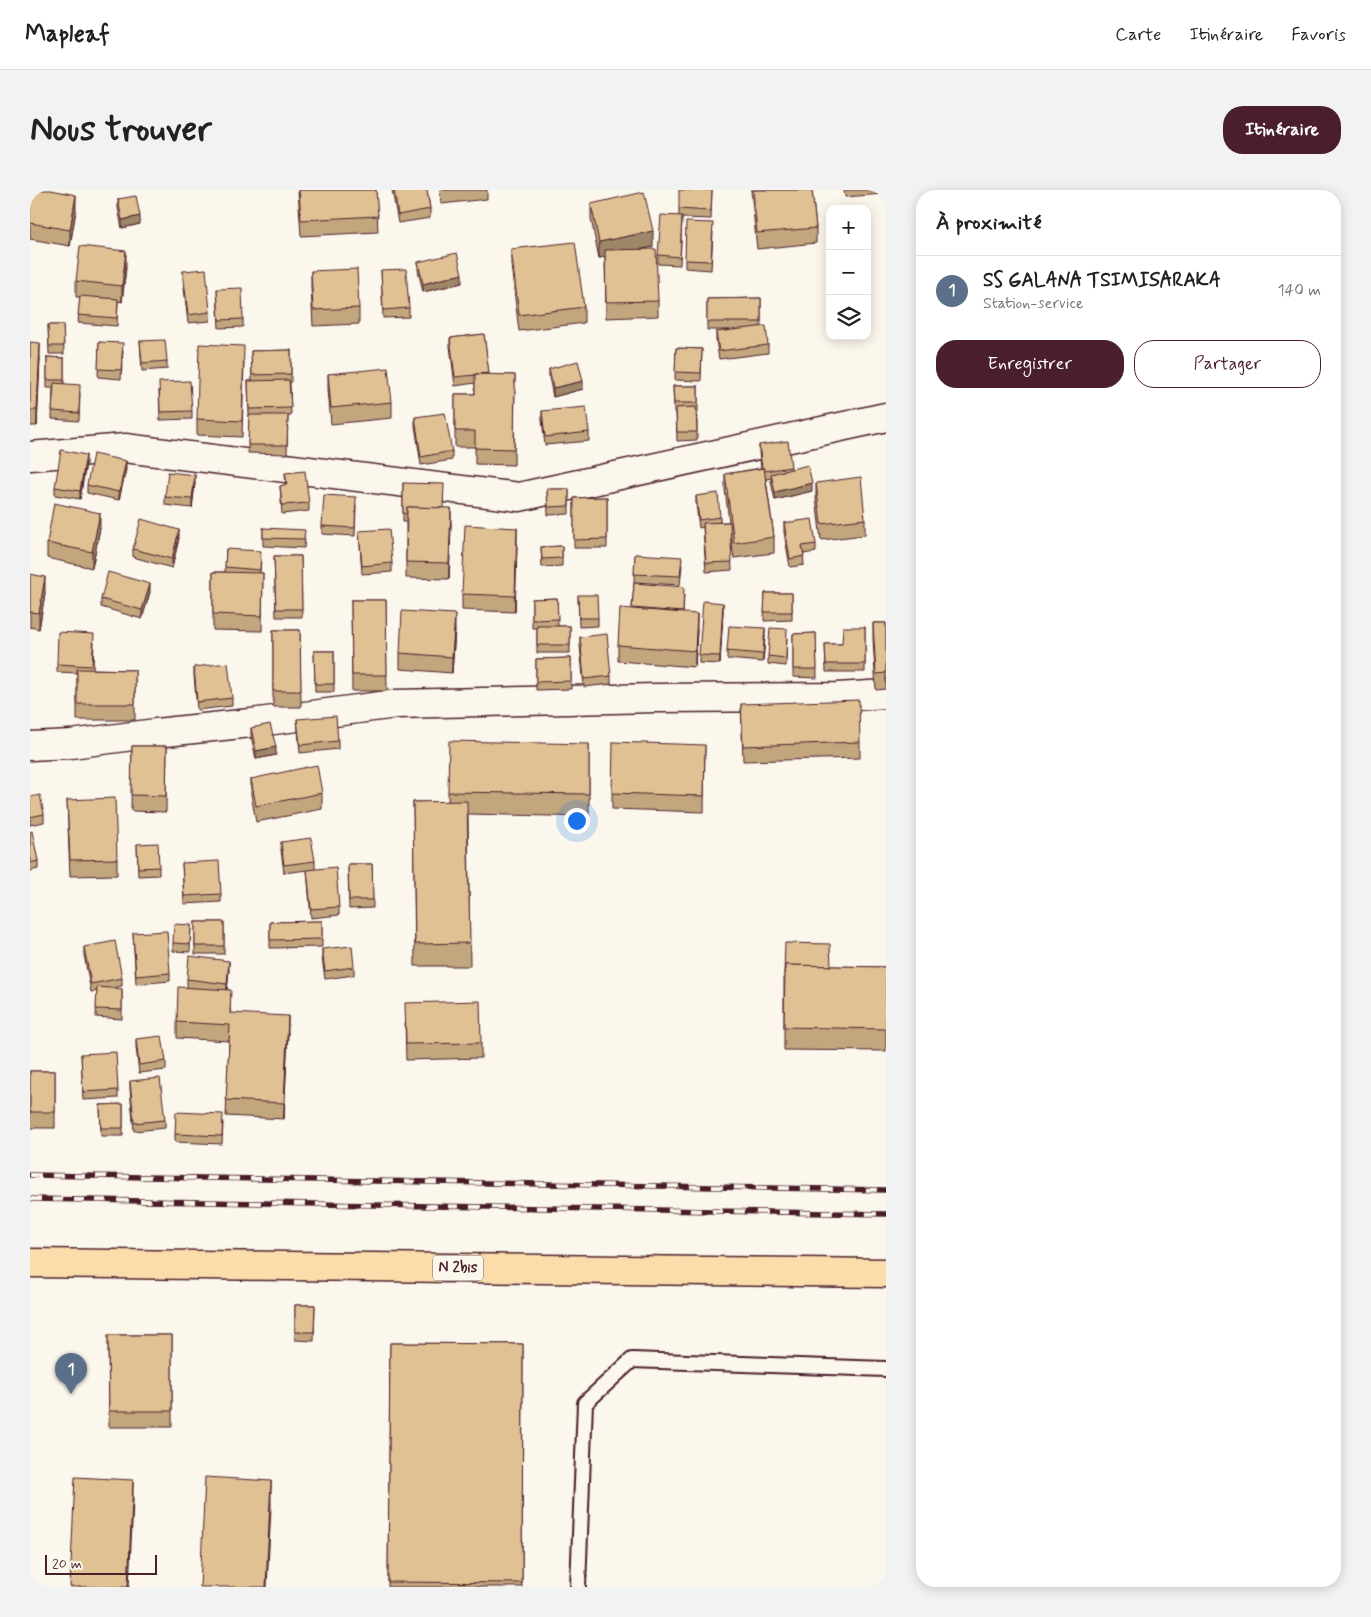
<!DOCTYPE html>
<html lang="fr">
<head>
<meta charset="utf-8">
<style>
	:root { --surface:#fff; --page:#f2f2f2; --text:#202124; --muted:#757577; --line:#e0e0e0; --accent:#4a1f2b }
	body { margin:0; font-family:Mynerve,sans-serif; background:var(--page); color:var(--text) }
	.controls { position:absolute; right:15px; top:15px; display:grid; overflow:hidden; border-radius:10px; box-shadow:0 2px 12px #0003 }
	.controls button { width:45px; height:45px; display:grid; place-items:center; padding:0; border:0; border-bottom:1px solid var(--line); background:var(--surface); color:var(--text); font:25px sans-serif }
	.scale { position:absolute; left:15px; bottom:12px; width:112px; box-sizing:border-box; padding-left:5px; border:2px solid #4a1f2b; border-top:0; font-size:14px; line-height:18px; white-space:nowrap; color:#4a1f2b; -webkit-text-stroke:4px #fbf7ec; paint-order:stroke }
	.you { position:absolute; left:546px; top:630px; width:18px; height:18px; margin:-12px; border:4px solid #fff; border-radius:50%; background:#1a73e8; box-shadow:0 0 0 8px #1a73e833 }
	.badge { display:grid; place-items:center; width:32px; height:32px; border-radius:50%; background:var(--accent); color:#fff; font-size:16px; font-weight:700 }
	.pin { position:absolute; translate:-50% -41px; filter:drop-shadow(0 1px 2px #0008) }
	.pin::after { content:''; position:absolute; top:26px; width:18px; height:15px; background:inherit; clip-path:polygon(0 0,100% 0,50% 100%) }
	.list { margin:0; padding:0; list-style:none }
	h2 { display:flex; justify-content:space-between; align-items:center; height:65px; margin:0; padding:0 20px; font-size:21px }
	h2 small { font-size:16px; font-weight:400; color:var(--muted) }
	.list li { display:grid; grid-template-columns:32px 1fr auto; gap:15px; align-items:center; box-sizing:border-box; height:70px; padding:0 20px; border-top:1px solid var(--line) }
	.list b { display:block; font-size:19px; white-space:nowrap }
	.list p { margin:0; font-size:16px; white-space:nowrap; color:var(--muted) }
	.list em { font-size:16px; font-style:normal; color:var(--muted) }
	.actions { display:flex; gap:10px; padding:15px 20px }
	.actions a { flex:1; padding:11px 0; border:1px solid var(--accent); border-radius:20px; text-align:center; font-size:18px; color:var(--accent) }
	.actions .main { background:var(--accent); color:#fff }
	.icon { flex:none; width:28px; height:28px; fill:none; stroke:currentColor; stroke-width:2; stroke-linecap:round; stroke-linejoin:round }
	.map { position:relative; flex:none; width:856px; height:1397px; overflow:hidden; border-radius:20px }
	header { display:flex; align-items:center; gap:30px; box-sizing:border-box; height:70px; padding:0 25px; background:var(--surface); border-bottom:1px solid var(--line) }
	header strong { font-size:24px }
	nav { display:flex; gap:28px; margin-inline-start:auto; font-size:18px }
	.intro { display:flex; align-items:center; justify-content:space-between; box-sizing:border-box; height:120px; padding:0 30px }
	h1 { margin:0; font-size:35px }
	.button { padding:12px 22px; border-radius:20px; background:var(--accent); color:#fff; font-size:18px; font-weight:700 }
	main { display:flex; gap:30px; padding:0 30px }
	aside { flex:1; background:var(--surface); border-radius:20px; box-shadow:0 2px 12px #0003 }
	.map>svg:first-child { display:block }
</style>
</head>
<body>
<header>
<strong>Mapleaf</strong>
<nav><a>Carte</a><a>Itinéraire</a><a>Favoris</a></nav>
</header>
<div class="intro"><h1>Nous trouver</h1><a class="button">Itinéraire</a></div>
<main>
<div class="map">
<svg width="856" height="1397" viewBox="0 0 856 1397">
	<rect width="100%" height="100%" fill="#fbf7ec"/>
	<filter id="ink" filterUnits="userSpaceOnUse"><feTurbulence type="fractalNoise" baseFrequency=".02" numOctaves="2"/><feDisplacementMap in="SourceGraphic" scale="10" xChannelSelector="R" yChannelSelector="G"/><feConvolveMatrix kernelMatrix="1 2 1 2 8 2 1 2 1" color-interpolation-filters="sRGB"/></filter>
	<g filter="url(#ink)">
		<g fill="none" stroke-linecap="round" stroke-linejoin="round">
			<defs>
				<polyline id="lane" points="548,1397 555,1213 602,1170 856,1179"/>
				<g id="street">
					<polyline points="0,266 95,258 489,307 856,227"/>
					<polyline points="0,556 41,554 126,543 221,533 366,514 626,508 807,507 856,504"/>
				</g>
				<polyline id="primary" points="0,1073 856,1083"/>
			</defs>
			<use href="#lane" stroke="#4a1f2b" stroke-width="18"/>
			<use href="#street" stroke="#4a1f2b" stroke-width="31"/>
			<use href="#primary" stroke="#4a1f2b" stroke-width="31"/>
			<use href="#lane" stroke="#fbf7ec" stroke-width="14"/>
			<use href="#street" stroke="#fbf7ec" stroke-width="28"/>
			<use href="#primary" stroke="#faddab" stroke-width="28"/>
			<defs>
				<g id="rail">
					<polyline points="0,985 856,1000"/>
					<polyline points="0,1009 856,1024"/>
				</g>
			</defs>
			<use href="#rail" stroke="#4a1f2b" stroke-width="5.5"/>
			<use href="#rail" stroke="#fbf7ec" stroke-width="4" stroke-dasharray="11" stroke-linecap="butt"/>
		</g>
		<g fill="#c1a67e" stroke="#4a1f2b">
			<polygon points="0,0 46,20 40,56 0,49"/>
			<polygon points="268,0 346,0 348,42 271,46"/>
			<polygon points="362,0 397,0 400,19 400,28 368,33"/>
			<polygon points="410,0 457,0 457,9 411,14"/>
			<polygon points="682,0 681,29 652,28 650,75 628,74 628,65 649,26 649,19"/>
			<polygon points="721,0 782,0 786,38 786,53 727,59"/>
			<polygon points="814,0 853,0 853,4 815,7"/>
			<polygon points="88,9 110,34 92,38 88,18"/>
			<polygon points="561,14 623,57 609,60 628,111 628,126 576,128 575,67 569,68 561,29"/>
			<polygon points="683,42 681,80 655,78 655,70"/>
			<polygon points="481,59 554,117 554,133 489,141 481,75"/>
			<polygon points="388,72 432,93 393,102 388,80"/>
			<polygon points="96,77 92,112 88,111 87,136 48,133 50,107 46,107 46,91"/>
			<polygon points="351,80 379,118 379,127 353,128"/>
			<polygon points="153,81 180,122 180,131 158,133 153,89"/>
			<polygon points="281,81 329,118 329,134 283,136 281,97"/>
			<polygon points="187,99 213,129 213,137 189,138"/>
			<polygon points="731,108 731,137 738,155 738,163 689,169 686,150 686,142 700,140 677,140 677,109"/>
			<polygon points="18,135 33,135 34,164 19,164"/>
			<polygon points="454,144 459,185 485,185 484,275 445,274 445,257 425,257 425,204 445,204 445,193 425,196 420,156 420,148"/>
			<polygon points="110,151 137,171 137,179 112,181"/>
			<polygon points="0,152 10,168 7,236 0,236"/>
			<polygon points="69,152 93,161 91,189 68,187"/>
			<polygon points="646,158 672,159 671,191 645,190"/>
			<polygon points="261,160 261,193 260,193 261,226 258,226 257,264 218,263 219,225 218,191 222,191 221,161"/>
			<polygon points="17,167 34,168 34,194 50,203 49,231 22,229 23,198 17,198"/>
			<polygon points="214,172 212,247 167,245 167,229"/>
			<polygon points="519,179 553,199 523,207 519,187"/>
			<polygon points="298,184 362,212 362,228 301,234 298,200"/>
			<polygon points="643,196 668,196 668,222 667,222 667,250 647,251 646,222 644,222"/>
			<polygon points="129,200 162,221 162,229 130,230"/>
			<polygon points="512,221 559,242 559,251 515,255 512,230"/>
			<polygon points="385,227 422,261 422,270 391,275 385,236"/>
			<polygon points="729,255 761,277 761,279 782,301 745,310 741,292 741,288 736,289 744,347 744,363 704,368 700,342 702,380 676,382 673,337 669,338 666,314 666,306 690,327 690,332 699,332 695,299 695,284 731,278 729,263"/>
			<polygon points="56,273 50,309 25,305 25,297"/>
			<polygon points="96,279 89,310 57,303 57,295"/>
			<polygon points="255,283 279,313 279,321 252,324 250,296 256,295"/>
			<polygon points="165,293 162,318 135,315 135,307"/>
			<polygon points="373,293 413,318 421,334 419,389 376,388 376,332 373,332"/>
			<polygon points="786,293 835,329 835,345 791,350 786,308"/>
			<polygon points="517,299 539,299 539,324 518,325"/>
			<polygon points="577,307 577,358 544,358 544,308"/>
			<polygon points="326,315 325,346 292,344 292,336"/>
			<polygon points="754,333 786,354 786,362 773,364 774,375 760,377 754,342"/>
			<polygon points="70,338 62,378 17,368 17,353"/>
			<polygon points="233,338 275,348 274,358 233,356"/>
			<polygon points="329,341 362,373 362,382 332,384"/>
			<polygon points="149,348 142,378 103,367 103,359"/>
			<polygon points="487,353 485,422 432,420 432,404"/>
			<polygon points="532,356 532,376 512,377 511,357"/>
			<polygon points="196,359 231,369 230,383 233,383 232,441 183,440 183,382 195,382"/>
			<polygon points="605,364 652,375 650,395 604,392"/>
			<polygon points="244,366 271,366 272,427 246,427"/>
			<polygon points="0,384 15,403 9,439 0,437"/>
			<polygon points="604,393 654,405 653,423 667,440 665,477 588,471 588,455 602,419"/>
			<polygon points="120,402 112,429 71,417 71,409"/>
			<polygon points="735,403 762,403 762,430 734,431"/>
			<polygon points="548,405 568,428 568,436 549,437"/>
			<polygon points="527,408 528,436 540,436 540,463 507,463 507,438 502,438 502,409"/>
			<polygon points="321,410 356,410 357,501 322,501"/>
			<polygon points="693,421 690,474 669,473 669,465"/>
			<polygon points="843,433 856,433 856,499 846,500 843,449"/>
			<polygon points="835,437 835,482 796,482 795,454 812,454"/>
			<polygon points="243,440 270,440 271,517 243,517"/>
			<polygon points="425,440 422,483 370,479 370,463"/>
			<polygon points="786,443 787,488 763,487 763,444"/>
			<polygon points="735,446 733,472 697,469 697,461"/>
			<polygon points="550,447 581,486 581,494 554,497 550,455"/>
			<polygon points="757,447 756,476 738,474 738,466"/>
			<polygon points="64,452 63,479 105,480 105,530 47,530 47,483 27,482 27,474"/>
			<polygon points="284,461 304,461 304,502 285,502"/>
			<polygon points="541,468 541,499 506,500 506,469"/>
			<polygon points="164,477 202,508 202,516 167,520 164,485"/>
			<polygon points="711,514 830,552 830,568 713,571"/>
			<polygon points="267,529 308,551 308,559 270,563"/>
			<polygon points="221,538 246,565 226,569 221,546"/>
			<polygon points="559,554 559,627 438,624 440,776 385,776 383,612 418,612 418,602"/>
			<polygon points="675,555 674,622 582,619 582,603"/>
			<polygon points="102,556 137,556 136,622 101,621"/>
			<polygon points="221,589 292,603 292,619 226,632 221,604"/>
			<polygon points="0,607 14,624 14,632 0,635"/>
			<polygon points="37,610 87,669 87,685 40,686"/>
			<polygon points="0,642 8,671 8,679 0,681"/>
			<polygon points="251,652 285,671 285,679 309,717 309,725 281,728 277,680 254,683 251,660"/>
			<polygon points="107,654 129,677 129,685 108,686"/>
			<polygon points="152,673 191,704 191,712 154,714"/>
			<polygon points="318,674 342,674 343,718 319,719"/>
			<polygon points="292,731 292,757 240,758 240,732"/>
			<rect x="165" y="732" width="29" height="32"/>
			<polygon points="161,735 160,762 143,761 143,753"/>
			<polygon points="103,743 140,783 140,791 106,794"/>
			<polygon points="54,757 92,788 92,796 82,798 92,799 92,829 66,827 67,801 61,802 54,765"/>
			<polygon points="292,759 324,777 324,785 295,789 292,768"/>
			<polygon points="801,776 856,777 856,861 754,860 754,784"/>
			<polygon points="199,779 197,800 201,823 258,842 254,929 196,926 199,851 147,848 147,832 157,797 157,789"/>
			<polygon points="375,829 451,853 451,868 376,870"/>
			<polygon points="106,849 136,871 136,880 109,883 106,857"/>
			<polygon points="51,864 88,900 88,908 53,910"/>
			<rect x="0" y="881" width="25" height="57"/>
			<polygon points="100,891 135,930 135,938 104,941 100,899"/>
			<polygon points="93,914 93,946 71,946 70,915"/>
			<polygon points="193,932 192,954 145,952 145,944"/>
			<polygon points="265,1115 285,1115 284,1151 265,1150"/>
			<polygon points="78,1145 142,1145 142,1237 79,1237"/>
			<polygon points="360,1153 493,1154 492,1397 358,1397"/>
		</g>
		<g fill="#9d8767" stroke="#4a1f2b">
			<polygon points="46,5 46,20 40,56 40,40"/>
			<polygon points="110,26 110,34 92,38 92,30"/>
			<polygon points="623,41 623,57 569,68 569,52"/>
			<polygon points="96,61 96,77 92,112 92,96"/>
			<polygon points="432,84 432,93 393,102 393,94"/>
			<polygon points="10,153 10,168 7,236 7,220"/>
			<polygon points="553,191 553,199 523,207 523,198"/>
			<polygon points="56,265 56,273 50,309 50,301"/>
			<polygon points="96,271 96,279 89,310 89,302"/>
			<polygon points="165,285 165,293 162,318 162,309"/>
			<polygon points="782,293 782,301 745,310 745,302"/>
			<polygon points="421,318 421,334 419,389 419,373"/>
			<polygon points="70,323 70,338 62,378 62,362"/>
			<polygon points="487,338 487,353 485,422 485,406"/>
			<polygon points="149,340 149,348 142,378 142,369"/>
			<polygon points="15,387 15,403 9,439 9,423"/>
			<polygon points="120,394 120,402 112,429 112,420"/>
			<polygon points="693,413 693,421 690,474 690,466"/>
			<polygon points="425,424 425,440 422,483 422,467"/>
			<polygon points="667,424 667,440 665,477 665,461"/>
			<polygon points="735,438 735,446 733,472 733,464"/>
			<polygon points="246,557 246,565 226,569 226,561"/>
			<polygon points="199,771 199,779 197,802 197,794"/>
			<polygon points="258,826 258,842 254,929 254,913"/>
			<polygon points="103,1290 103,1312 99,1397 98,1397"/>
			<polygon points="241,1291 241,1318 237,1397 236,1397"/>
		</g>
		<g fill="#e0c193" stroke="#4a1f2b">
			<polygon points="0,0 21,0 46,5 40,40 0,33"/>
			<polygon points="269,0 346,0 348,26 271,30"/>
			<polygon points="364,0 397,0 400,19 368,25"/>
			<polygon points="649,0 682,0 681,21 649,19"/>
			<polygon points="723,0 782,0 786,38 727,43"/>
			<polygon points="614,2 623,41 569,52 561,14"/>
			<polygon points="106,6 110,26 92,30 88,9"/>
			<polygon points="631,25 652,26 650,67 628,65"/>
			<polygon points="656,32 683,33 681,71 655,70"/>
			<polygon points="545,52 554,117 489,125 481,59"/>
			<polygon points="50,56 96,61 92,96 46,91"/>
			<polygon points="626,59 628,111 576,112 575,60"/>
			<polygon points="427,63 432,84 393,94 388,72"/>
			<polygon points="176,79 180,122 158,125 153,81"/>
			<polygon points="327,79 329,118 283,120 281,81"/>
			<polygon points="376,79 379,118 353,120 351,80"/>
			<polygon points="212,98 213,129 189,130 187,99"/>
			<polygon points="50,106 88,109 87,128 48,125"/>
			<polygon points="731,108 731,132 677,132 677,109"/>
			<polygon points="18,135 33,135 34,156 19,156"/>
			<polygon points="736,136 738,155 689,161 686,142"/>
			<polygon points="454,144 459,183 445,184 445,185 425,187 420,148"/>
			<polygon points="135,150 137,171 112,173 110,151"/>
			<polygon points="0,152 10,153 7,220 0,220"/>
			<polygon points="69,152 93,153 91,180 68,179"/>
			<polygon points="169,154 214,156 212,231 167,229"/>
			<polygon points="646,158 672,159 671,183 645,182"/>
			<polygon points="261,160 261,184 222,185 221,161"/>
			<polygon points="17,167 34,168 34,190 17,190"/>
			<polygon points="548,171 553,191 523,198 519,179"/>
			<polygon points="358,178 362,212 301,218 298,184"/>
			<polygon points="445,184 485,185 484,259 445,258 445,241 425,241 425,204 445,204"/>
			<polygon points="259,190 261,218 219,219 218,191"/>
			<polygon points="160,191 162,221 130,222 129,192"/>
			<polygon points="24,193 50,195 49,223 22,221"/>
			<polygon points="643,196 668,196 668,213 644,213"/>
			<polygon points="556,217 559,242 515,247 512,221"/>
			<polygon points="666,217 667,242 647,242 646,218"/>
			<polygon points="415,223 422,261 391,267 385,227"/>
			<polygon points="219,225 258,225 257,255 218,255"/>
			<polygon points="758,251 761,277 734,281 734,278 732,278 729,255"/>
			<polygon points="31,260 56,265 50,301 25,297"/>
			<polygon points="63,264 96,271 89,302 57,295"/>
			<polygon points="778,275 782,293 745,302 741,284"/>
			<polygon points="734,278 744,347 704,353 695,284"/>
			<polygon points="275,281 279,313 252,315 250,296 257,294 255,283"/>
			<polygon points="138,282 165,285 162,309 135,307"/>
			<polygon points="831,287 835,329 791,334 786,293"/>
			<polygon points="373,293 414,294 413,318 377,317 377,324 373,323"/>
			<polygon points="517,299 539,299 539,316 518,317"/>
			<polygon points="688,303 690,327 669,330 666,306"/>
			<polygon points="294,305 326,307 325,338 292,336"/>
			<polygon points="577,307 577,349 544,350 544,308"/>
			<polygon points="24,313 70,323 62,362 17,353"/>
			<polygon points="377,317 421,318 419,373 376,372"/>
			<polygon points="111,329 149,340 142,369 103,359"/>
			<polygon points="782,329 786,354 772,356 774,366 760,369 754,333"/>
			<polygon points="700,332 702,372 676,373 673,333"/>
			<polygon points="435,335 487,338 485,406 432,404"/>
			<polygon points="233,338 275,340 274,349 233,348"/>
			<polygon points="359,339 362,373 332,376 329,341"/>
			<polygon points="532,356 532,368 512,369 511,357"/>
			<polygon points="196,359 231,361 230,380 195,377"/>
			<polygon points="605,364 652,367 650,386 604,384"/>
			<polygon points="244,366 271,366 272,419 246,419"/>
			<polygon points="78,382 120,394 112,420 71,409"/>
			<polygon points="183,382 233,383 232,426 183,424"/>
			<polygon points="0,384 15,387 9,423 0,422"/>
			<polygon points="604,393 654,397 653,422 602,418"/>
			<polygon points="735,403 762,403 762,422 734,422"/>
			<polygon points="548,405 567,405 568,428 549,428"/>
			<polygon points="527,408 528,429 502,430 502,409"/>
			<polygon points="321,410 356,410 357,485 322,485"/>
			<polygon points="673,411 693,413 690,466 669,465"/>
			<polygon points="590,418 667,424 665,461 588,455"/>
			<polygon points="372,421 425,424 422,467 370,463"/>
			<polygon points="843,433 856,433 856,483 846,484"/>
			<rect x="507" y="436" width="33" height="19"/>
			<polygon points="699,436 735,438 733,464 697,461"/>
			<polygon points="813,437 835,437 835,474 796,474 795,454 812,454"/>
			<polygon points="740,438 757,439 756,468 738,466"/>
			<polygon points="243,440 270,440 271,501 243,501"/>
			<polygon points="28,442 64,444 62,476 27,474"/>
			<polygon points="786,443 787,479 763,479 763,444"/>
			<polygon points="577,444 581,486 554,489 550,447"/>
			<polygon points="284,461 304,461 304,494 285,494"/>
			<polygon points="541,468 541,491 506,492 506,469"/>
			<polygon points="198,473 202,508 167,512 164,477"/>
			<polygon points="47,479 105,480 105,514 47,514"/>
			<polygon points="829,510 830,552 713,556 711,514"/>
			<polygon points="306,526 308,551 270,555 267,529"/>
			<polygon points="240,534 246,557 226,561 221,538"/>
			<polygon points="419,551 559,554 559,604 418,602"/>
			<polygon points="583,552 675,555 674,606 582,603"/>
			<polygon points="102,556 137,556 136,606 101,605"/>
			<polygon points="287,575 292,603 226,616 221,589"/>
			<polygon points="10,605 14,624 0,627 0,607"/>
			<polygon points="85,608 87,669 40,670 37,610"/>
			<polygon points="437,611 440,753 385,754 383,612"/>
			<polygon points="2,641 8,671 0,673 0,642"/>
			<polygon points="281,648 285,671 254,675 251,652"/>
			<polygon points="128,653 129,677 108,678 107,654"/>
			<polygon points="189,671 191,704 154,706 152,673"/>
			<polygon points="318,674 342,674 343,710 319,710"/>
			<polygon points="306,677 309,717 281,719 277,680"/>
			<polygon points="292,731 292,749 240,750 240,732"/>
			<rect x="165" y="732" width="29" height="24"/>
			<polygon points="144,734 161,735 160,754 143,753"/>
			<polygon points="137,741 140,783 106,786 103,743"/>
			<polygon points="85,751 92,788 61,794 54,757"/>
			<polygon points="755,753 800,754 801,776 755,775 754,784"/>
			<polygon points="322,756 324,777 295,781 292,759"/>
			<polygon points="159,766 199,771 197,794 157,789"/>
			<polygon points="755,775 856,777 856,839 754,837"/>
			<polygon points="67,797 92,799 92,820 66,819"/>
			<polygon points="148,797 201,800 200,823 258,826 254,913 196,910 200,835 147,832"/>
			<polygon points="450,811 451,853 376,854 375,813"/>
			<polygon points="132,846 136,871 109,875 106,849"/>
			<polygon points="86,862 88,900 53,902 51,864"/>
			<rect x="0" y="881" width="25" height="41"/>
			<polygon points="130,888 135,930 104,933 100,891"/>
			<polygon points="93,914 93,938 71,938 70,915"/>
			<polygon points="146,922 193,924 192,946 145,944"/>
			<polygon points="265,1115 285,1115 284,1142 265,1142"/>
			<polygon points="78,1145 142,1145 142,1221 79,1221"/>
			<polygon points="360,1153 493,1154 492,1393 358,1392"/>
			<polygon points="45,1287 103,1290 98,1397 40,1397"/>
			<polygon points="175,1287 241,1291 236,1397 170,1397"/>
		</g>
	</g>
	<g text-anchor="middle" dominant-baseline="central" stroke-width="5" stroke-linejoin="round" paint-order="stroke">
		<rect fill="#fbf7ec" stroke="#7f6065" stroke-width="1" x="403" y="1065.5" width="50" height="25" rx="4"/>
		<g font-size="15" font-weight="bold" fill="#4a1f2b">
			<text x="428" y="1078">N 2bis</text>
		</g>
	</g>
</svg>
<div class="controls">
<button>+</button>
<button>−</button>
<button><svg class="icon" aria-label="layers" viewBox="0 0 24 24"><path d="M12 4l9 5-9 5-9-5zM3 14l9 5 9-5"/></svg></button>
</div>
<div class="scale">20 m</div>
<div class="you"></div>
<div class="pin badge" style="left:41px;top:1204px;background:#5c6f8a">1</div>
</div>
<aside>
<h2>À proximité<small></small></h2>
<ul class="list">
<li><span class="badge" style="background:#5c6f8a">1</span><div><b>SS GALANA TSIMISARAKA</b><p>Station-service</p></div><em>140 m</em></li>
</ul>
<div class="actions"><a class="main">Enregistrer</a><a>Partager</a></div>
</aside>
</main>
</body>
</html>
